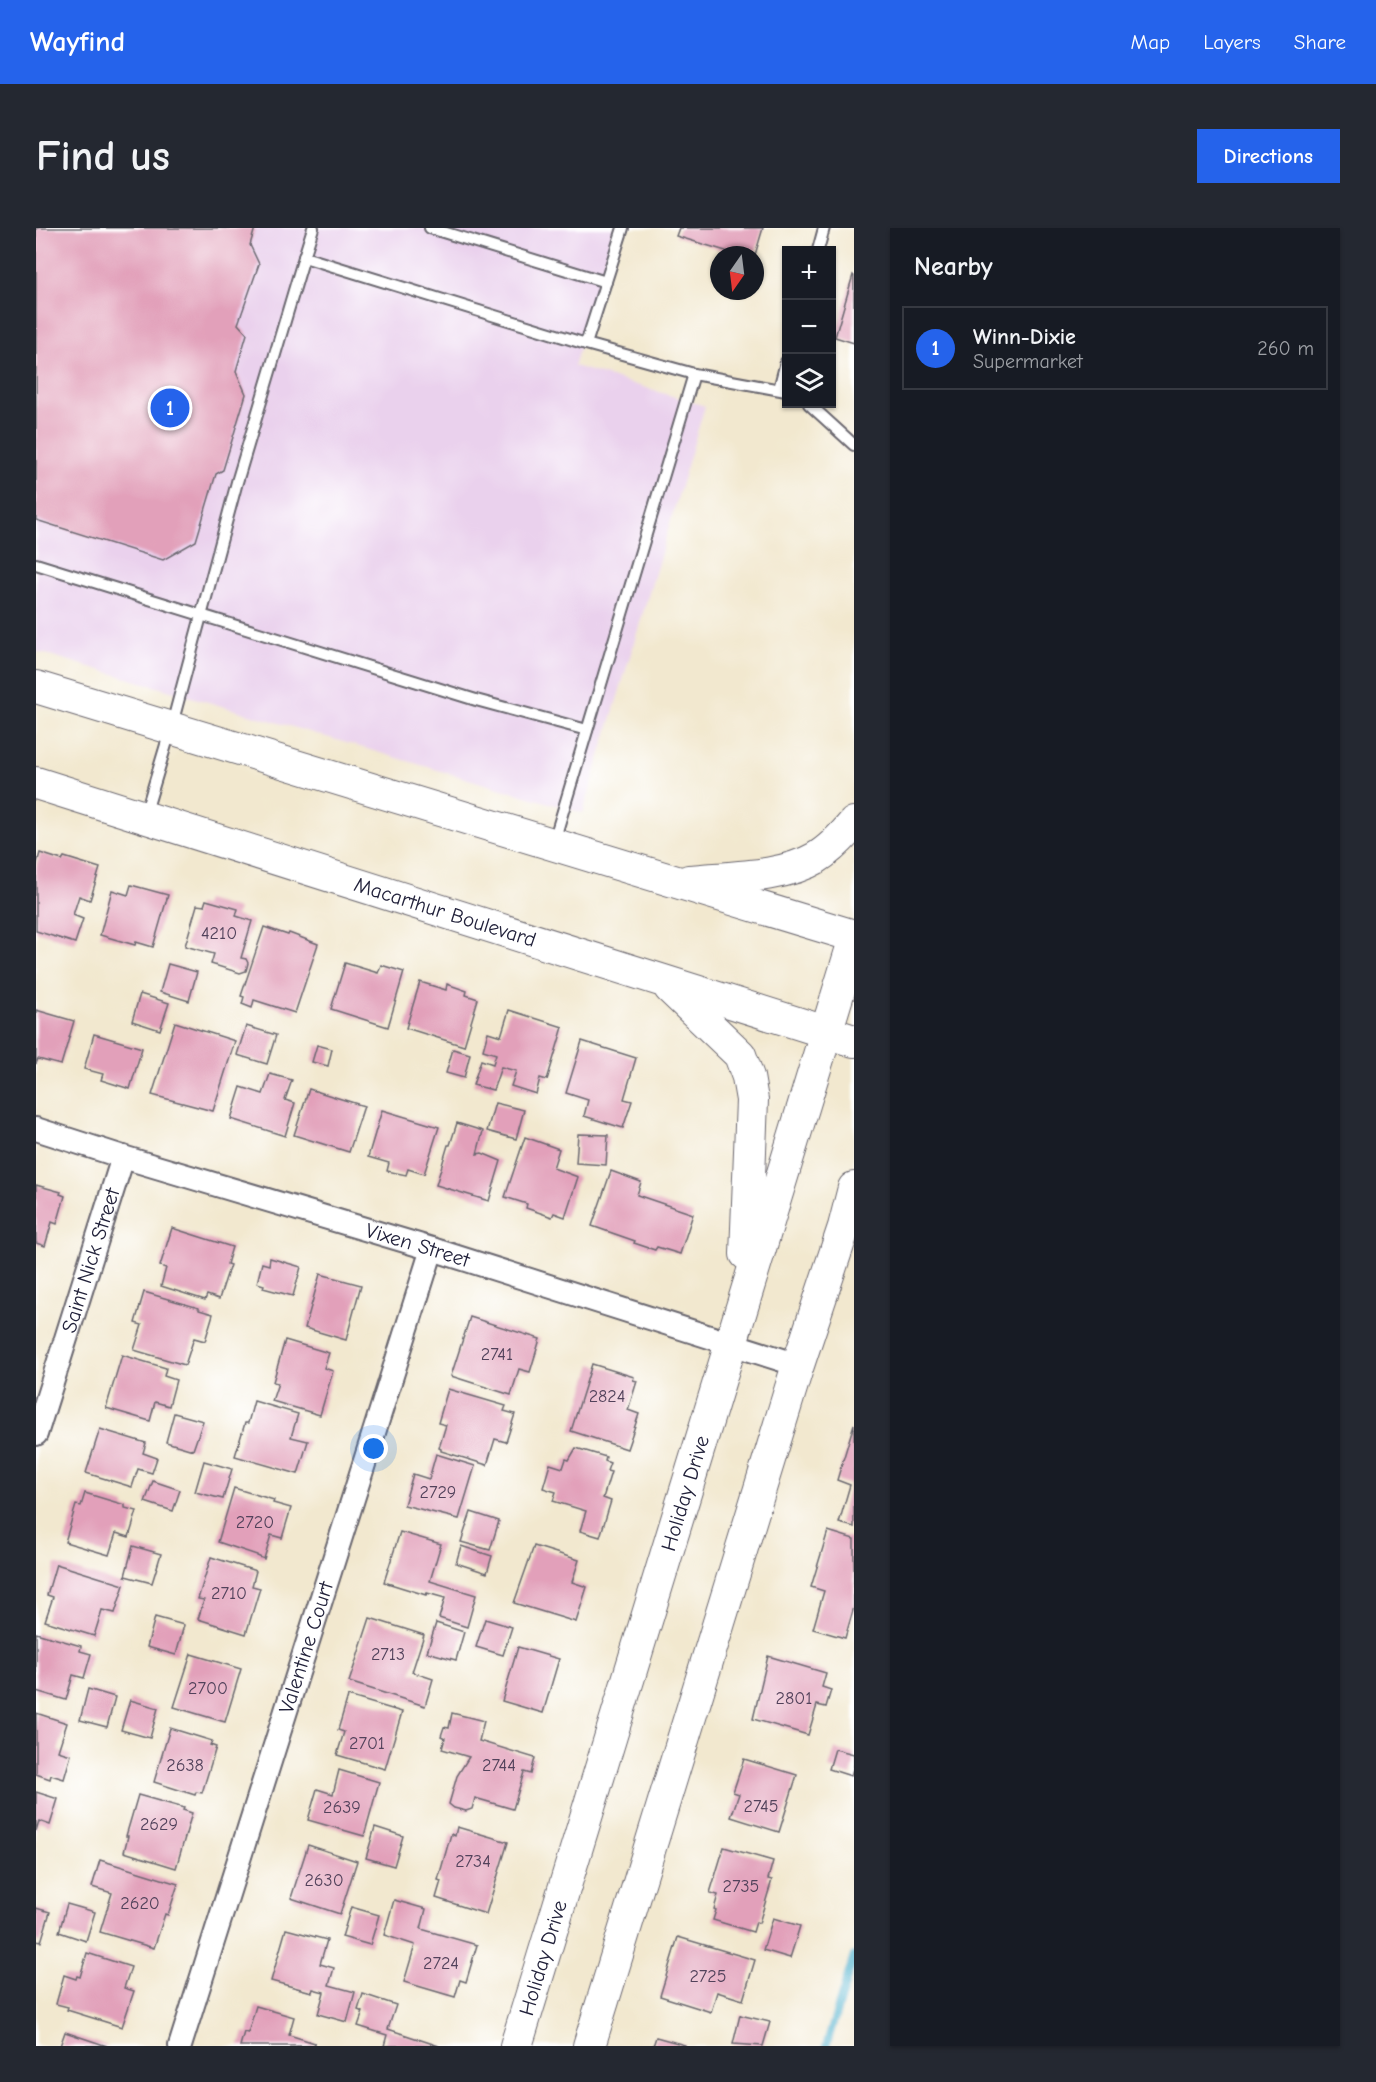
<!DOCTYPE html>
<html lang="en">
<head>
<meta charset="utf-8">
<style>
	:root { --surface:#171b24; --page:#242831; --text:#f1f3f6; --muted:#9ea1a6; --line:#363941; --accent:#2563eb }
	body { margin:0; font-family:"Comic Neue",sans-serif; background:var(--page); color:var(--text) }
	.controls { position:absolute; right:18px; top:18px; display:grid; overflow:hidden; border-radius:0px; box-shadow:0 2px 4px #0004 }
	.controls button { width:54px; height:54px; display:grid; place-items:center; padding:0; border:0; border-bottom:2px solid var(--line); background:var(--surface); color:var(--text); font:30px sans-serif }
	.compass { position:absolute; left:674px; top:18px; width:54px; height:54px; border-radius:50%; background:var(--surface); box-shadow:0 2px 4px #0004; rotate:194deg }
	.you { position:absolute; left:338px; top:1221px; width:21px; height:21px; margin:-15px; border:4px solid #fff; border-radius:50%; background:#1a73e8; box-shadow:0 0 0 9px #1a73e833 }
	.badge { display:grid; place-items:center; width:39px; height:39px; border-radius:50%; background:var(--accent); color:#fff; font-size:20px; font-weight:700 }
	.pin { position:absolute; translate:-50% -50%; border:3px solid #fff; box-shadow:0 2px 6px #0006 }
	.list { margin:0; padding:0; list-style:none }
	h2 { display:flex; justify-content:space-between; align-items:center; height:78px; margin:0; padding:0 24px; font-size:26px }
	h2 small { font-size:20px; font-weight:400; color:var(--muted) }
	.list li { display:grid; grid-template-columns:39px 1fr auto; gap:18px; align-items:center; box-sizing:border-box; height:84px; margin:0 12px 12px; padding:0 12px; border:2px solid var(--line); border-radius:0px }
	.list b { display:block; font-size:22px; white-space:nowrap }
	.list p { margin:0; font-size:20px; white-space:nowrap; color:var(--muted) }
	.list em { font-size:20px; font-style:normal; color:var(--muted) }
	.icon { flex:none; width:33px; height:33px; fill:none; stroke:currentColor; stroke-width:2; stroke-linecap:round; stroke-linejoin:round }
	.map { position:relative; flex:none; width:818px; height:1818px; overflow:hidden; border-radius:0px }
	header { display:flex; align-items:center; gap:36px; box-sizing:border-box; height:84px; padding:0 30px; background:var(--accent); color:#fff }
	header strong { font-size:28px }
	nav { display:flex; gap:33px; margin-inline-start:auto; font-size:21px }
	.intro { display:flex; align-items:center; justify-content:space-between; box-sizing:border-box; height:144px; padding:0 36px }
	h1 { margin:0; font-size:42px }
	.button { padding:15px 27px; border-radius:0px; background:var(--accent); color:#fff; font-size:21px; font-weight:700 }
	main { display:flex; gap:36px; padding:0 36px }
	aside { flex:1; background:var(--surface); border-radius:0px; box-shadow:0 2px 4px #0004 }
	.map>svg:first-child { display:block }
</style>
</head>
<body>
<header>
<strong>Wayfind</strong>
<nav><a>Map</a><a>Layers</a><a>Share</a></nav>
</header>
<div class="intro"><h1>Find us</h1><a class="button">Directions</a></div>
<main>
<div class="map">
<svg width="818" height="1818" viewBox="0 0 818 1818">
	<rect width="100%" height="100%" fill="#fff"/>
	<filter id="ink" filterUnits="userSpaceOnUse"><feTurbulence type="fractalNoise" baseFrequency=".0167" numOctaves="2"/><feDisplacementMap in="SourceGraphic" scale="12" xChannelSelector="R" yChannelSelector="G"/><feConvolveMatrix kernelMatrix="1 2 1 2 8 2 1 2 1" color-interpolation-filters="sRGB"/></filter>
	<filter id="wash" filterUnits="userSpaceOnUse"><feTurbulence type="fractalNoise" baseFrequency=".008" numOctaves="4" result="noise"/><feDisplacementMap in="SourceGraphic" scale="24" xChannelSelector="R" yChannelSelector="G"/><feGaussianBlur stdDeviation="1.35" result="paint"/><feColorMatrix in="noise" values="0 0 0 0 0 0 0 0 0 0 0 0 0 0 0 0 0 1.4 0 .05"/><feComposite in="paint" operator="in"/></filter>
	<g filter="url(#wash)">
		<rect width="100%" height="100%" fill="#f2e8cf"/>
		<polygon fill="#ead1ed" points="0,0 579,0 538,138 669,178 547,585 0,423"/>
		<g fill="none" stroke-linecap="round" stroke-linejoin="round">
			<polyline stroke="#4bafca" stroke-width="8" points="790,1818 818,1728"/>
		</g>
		<g id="blocks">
			<g fill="#e2a0ba">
				<polygon points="0,0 219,0 214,17 223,36 202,96 211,106 200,143 210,166 187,242 180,246 160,313 127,332 0,292"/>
				<polygon points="643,0 727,0 719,27 703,27 640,8"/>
				<polygon points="817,47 818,48 818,115 799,109"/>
				<polygon points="4,625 26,632 28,629 64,640 54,672 43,668 37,687 47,691 39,715 0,703 0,639"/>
				<polygon points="95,657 132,667 117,719 100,714 99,717 64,707 76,662 92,667"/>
				<polygon points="170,672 202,681 200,688 216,693 205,730 210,731 212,735 210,743 204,745 175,736 178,726 149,718 161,677 168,678"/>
				<polygon points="228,699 252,707 253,705 282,716 259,785 218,772 216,780 206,776 208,769 205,768"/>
				<polygon points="309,735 342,745 345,737 368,744 352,799 295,781"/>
				<polygon points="132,736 161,744 153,773 124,764"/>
				<polygon points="384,754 410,762 411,756 431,763 430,767 442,771 428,818 370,800"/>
				<polygon points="104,766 133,775 124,802 96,793"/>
				<polygon points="0,782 38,793 25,837 2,831 0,836"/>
				<polygon points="473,782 527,799 511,852 504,850 500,866 475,858 480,843 465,839 457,862 437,857 445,832 457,836 460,826 447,822 452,804 465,808"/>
				<polygon points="139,794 199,813 177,883 116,867"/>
				<polygon points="210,798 240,807 231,836 201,827"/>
				<polygon points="58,806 106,820 94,861 65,852 67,846 48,841"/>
				<polygon points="546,813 600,830 588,871 596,873 587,900 548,888 552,872 530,865"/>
				<polygon points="281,817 296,821 292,838 276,834"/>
				<polygon points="417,821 434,826 428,850 410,845"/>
				<polygon points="234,846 256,852 249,872 259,875 249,908 195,891 205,859 227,866"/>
				<polygon points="273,861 328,878 313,924 258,907"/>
				<polygon points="459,875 488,882 480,911 451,903"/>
				<polygon points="346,882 403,899 388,946 372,941 370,947 351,943 353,935 332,929"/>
				<polygon points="421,895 447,903 441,926 446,925 465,933 453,973 400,957 412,917 414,917"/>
				<polygon points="542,906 572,907 570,937 540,935"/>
				<polygon points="489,909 523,921 517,940 542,949 529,989 518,985 516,989 490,980 491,976 469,969"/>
				<polygon points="575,943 605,954 601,967 657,986 644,1026 621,1019 619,1022 598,1015 599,1013 556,998"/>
				<polygon points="0,957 25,964 24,966 29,968 21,996 16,994 9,1018 0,1015"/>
				<polygon points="136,1000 196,1019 191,1036 194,1037 183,1071 171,1067 169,1072 125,1058 130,1040 124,1038"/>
				<polygon points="234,1030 265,1039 257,1068 227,1060 228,1057 221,1055 226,1035 233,1037"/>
				<polygon points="284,1046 325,1057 310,1112 269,1100"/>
				<polygon points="108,1064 163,1080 163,1082 177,1086 169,1113 158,1110 149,1137 98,1122 106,1097 99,1095"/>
				<polygon points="434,1089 504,1111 494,1144 483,1141 475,1167 415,1148"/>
				<polygon points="249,1112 293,1125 288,1140 297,1143 284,1187 236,1173 242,1155 237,1154"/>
				<polygon points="86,1127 130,1140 128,1148 140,1152 133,1178 119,1174 114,1193 70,1180"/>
				<polygon points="556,1136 598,1149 597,1152 601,1153 592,1182 603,1186 591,1221 535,1203"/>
				<polygon points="412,1161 470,1178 468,1183 479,1186 470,1214 459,1211 451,1237 405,1223 405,1221 403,1220 410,1197 402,1195"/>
				<polygon points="218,1173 262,1186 255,1209 272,1213 262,1246 199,1228 209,1195 212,1195"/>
				<polygon points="138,1185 167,1193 157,1222 130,1214"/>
				<polygon points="818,1196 818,1299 803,1295 814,1257 801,1252"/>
				<polygon points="64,1201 110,1215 107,1225 121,1230 116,1245 102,1241 96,1259 50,1245"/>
				<polygon points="540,1220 570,1229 569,1233 574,1235 571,1243 575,1244 567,1270 575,1273 564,1309 544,1303 550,1283 517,1273 520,1264 507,1260 514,1236 527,1240 530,1231 533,1232"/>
				<polygon points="400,1226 439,1238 423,1291 368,1277 377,1246 393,1251"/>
				<polygon points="168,1233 196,1241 187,1271 159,1264"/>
				<polygon points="117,1253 144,1262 137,1283 109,1274"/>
				<polygon points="198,1260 238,1272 237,1275 255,1280 246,1310 235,1307 228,1331 221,1328 221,1327 182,1314"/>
				<polygon points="49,1265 89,1277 89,1280 101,1283 93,1309 80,1305 73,1327 29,1314 40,1277 45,1278"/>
				<polygon points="435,1284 463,1293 454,1322 425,1314"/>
				<polygon points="792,1303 818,1311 818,1379 809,1410 777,1401 788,1363 775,1359"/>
				<polygon points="364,1304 405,1316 394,1353 440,1367 431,1399 403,1390 409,1370 391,1365 390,1367 348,1354"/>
				<polygon points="97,1318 125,1326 116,1355 89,1348"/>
				<polygon points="425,1318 456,1328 451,1345 420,1335"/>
				<polygon points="498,1318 543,1332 536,1354 551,1359 540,1394 478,1375"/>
				<polygon points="175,1329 220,1343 216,1358 224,1360 210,1406 162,1391 168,1372 162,1371"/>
				<polygon points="20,1336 88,1357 79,1385 66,1382 58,1408 9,1393 17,1369 11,1367"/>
				<polygon points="119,1389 148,1397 140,1427 111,1419"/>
				<polygon points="334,1390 388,1407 376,1444 397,1451 389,1478 313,1454"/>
				<polygon points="449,1391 476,1399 467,1427 440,1419"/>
				<polygon points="400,1395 428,1404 420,1432 391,1424"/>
				<polygon points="0,1405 45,1418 44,1423 55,1426 48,1450 37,1447 30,1472 0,1463"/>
				<polygon points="482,1419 523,1431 507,1485 466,1473"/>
				<polygon points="155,1426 205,1441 189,1494 138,1479"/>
				<polygon points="732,1428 790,1445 786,1459 795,1462 790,1479 781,1477 772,1507 717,1491"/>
				<polygon points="52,1461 79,1469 71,1499 44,1492"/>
				<polygon points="312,1468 366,1484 349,1541 301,1527 308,1504 302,1502"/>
				<polygon points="94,1472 122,1480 114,1510 85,1502"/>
				<polygon points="0,1485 31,1495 22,1523 35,1527 28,1551 15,1547 14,1551 0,1546"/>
				<polygon points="416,1485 448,1493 443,1513 499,1530 495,1546 488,1544 477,1581 439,1570 436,1581 430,1583 418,1580 413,1576 421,1548 433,1529 406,1521 409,1510 405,1508 408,1499 413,1500"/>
				<polygon points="134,1500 176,1513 174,1517 180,1519 166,1565 160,1564 159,1567 118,1554"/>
				<polygon points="799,1521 818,1526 818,1537 815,1548 793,1541"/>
				<polygon points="708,1531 761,1547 743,1604 695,1589 703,1566 697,1564"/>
				<polygon points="303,1542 343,1554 328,1608 272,1592 281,1561 297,1566"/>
				<polygon points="0,1564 22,1571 14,1597 3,1593 0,1603"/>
				<polygon points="102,1567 148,1580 147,1582 156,1585 140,1640 88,1624 92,1608 90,1608"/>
				<polygon points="339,1599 367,1608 358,1638 330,1630"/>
				<polygon points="421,1599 472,1614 450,1686 400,1670 405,1653 402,1652 415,1606 419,1608"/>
				<polygon points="272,1617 321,1633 304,1686 255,1670"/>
				<polygon points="688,1619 737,1633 732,1651 736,1652 723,1695 720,1694 717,1704 677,1692 680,1682 678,1681 682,1667 674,1665"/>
				<polygon points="64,1632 142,1656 132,1687 129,1686 118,1720 64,1704 76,1665 56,1659"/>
				<polygon points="358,1672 390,1681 385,1701 441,1717 430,1754 424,1752 419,1769 368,1754 379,1717 348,1707"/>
				<polygon points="31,1676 59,1684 50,1713 23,1704"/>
				<polygon points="315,1679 343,1687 334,1717 306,1709"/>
				<polygon points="0,1680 14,1684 5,1714 0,1713"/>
				<polygon points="737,1690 764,1698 754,1730 727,1722"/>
				<polygon points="250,1701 291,1712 284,1736 298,1740 293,1757 319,1764 311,1794 282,1786 288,1764 277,1761 276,1764 235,1753"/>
				<polygon points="642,1709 719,1732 707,1772 681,1764 675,1784 624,1768"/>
				<polygon points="51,1725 95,1739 88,1760 98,1763 86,1799 31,1782 32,1779 20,1776 28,1747 40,1751 41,1748 44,1749"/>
				<polygon points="327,1766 360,1777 352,1801 403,1818 348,1818 351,1807 322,1798 327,1784 322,1782"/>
				<polygon points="220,1778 258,1789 253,1807 279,1815 278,1818 204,1818 208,1804 212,1805"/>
				<polygon points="704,1787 734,1794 727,1818 697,1816"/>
				<polygon points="29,1804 71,1818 24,1818"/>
				<polygon points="620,1809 649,1817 649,1818 617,1818"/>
			</g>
		</g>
	</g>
	<g filter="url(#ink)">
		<use href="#blocks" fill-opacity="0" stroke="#6b676f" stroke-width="1.5"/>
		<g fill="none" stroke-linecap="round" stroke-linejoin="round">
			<defs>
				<g id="lane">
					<polyline points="394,0 570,54"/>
					<polyline points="587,0 550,116 658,146"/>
					<polyline points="782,22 788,0"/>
					<polyline points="268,29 277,0"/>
					<polyline points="743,161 750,134"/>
					<polyline points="773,176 818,217"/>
					<polyline points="0,336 440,472 551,502"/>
					<polyline points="109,587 135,500 201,254 268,29 550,116"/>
					<polyline points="518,613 658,146 750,163"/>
				</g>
				<g id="street">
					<path id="s1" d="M0 901 87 929 396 1021 762 1137"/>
					<path id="s2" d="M0 1206 87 929"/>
					<path id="s3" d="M144 1818 396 1021"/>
				</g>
				<g id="secondary">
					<polyline points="0,459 818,708"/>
					<path id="s4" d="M0 555 818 813"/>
					<path d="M653 653C692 649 746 650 780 630 795 621 807 608 818 595"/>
					<polyline points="634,760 704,827 712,849 716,872 710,1026"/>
					<path id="s5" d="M480 1818 818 713"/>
					<polyline points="553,1818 762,1137 808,999 818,960"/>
				</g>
			</defs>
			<use href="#lane" stroke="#6b676f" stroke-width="14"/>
			<use href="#street" stroke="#6b676f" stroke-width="26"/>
			<use href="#secondary" stroke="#6b676f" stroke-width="34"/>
			<use href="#lane" stroke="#fff" stroke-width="10"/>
			<use href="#street" stroke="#fff" stroke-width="22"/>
			<use href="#secondary" stroke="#fff" stroke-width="32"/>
		</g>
	</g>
	<g text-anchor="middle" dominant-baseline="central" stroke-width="4.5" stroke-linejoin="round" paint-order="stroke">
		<g font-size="18" fill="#52425b">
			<text x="183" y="705">4210</text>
			<text x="461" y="1126">2741</text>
			<text x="571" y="1168">2824</text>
			<text x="402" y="1264">2729</text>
			<text x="219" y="1294">2720</text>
			<text x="193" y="1365">2710</text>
			<text x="352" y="1426">2713</text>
			<text x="172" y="1460">2700</text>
			<text x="758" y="1470">2801</text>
			<text x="331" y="1515">2701</text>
			<text x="149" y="1537">2638</text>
			<text x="463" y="1537">2744</text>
			<text x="725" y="1578">2745</text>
			<text x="306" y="1579">2639</text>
			<text x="123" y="1596">2629</text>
			<text x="437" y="1633">2734</text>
			<text x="288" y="1652">2630</text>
			<text x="705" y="1658">2735</text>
			<text x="104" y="1675">2620</text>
			<text x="405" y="1735">2724</text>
			<text x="672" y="1748">2725</text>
		</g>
		<g font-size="21" fill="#22223b" stroke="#fff">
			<text stroke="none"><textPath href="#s4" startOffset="429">Macarthur Boulevard</textPath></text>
			<text stroke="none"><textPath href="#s1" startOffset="399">Vixen Street</textPath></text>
			<text stroke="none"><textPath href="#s2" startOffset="182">Saint Nick Street</textPath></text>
			<text stroke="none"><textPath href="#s5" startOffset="578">Holiday Drive</textPath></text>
			<text stroke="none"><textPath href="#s3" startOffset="418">Valentine Court</textPath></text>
			<text stroke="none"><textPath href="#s5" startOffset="92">Holiday Drive</textPath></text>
		</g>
	</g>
</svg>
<div class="controls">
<button>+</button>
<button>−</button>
<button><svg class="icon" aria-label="layers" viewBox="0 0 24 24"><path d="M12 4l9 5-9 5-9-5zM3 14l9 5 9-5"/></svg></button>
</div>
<svg class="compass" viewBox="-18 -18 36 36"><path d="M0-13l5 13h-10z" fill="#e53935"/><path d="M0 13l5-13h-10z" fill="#9ea1a6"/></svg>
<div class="you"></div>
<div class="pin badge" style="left:134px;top:180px">1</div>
</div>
<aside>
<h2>Nearby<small></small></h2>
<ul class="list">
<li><span class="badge">1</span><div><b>Winn-Dixie</b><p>Supermarket</p></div><em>260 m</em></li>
</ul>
</aside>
</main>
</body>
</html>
